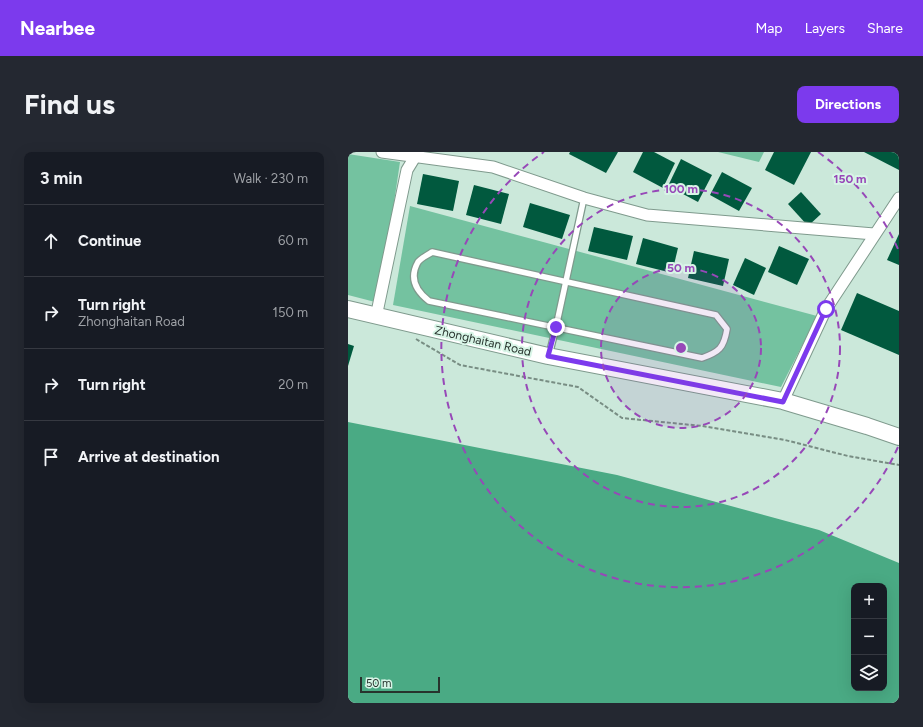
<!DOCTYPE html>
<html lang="en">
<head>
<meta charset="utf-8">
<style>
	:root { --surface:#171b24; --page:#242831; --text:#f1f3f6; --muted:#9ea1a6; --line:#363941; --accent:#7c3aed }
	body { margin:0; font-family:Figtree,sans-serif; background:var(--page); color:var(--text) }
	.controls { position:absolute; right:12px; bottom:12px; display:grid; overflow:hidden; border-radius:8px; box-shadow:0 4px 16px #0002 }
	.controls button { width:36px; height:36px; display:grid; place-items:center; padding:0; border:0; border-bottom:1px solid var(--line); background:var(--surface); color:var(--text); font:20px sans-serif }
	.scale { position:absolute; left:12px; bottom:10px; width:80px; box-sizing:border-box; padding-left:4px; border:2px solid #27332d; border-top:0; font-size:11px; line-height:14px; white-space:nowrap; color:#27332d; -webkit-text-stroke:3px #d8f5e7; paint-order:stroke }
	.stop { position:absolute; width:12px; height:12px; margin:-9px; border:3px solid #7c3aed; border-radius:50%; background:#fff }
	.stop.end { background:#7c3aed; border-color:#fff; box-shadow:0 1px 4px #0008 }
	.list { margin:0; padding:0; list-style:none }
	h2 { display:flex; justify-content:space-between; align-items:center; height:52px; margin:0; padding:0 16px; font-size:17px }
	h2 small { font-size:13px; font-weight:400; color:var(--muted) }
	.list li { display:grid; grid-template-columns:26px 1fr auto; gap:12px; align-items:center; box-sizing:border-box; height:72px; padding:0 16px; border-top:1px solid var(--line) }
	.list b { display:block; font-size:15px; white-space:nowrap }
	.list p { margin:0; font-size:13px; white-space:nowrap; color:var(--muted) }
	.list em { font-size:13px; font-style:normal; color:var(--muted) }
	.icon { flex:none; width:22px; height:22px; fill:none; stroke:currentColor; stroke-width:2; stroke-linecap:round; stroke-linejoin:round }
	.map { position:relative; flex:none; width:551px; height:551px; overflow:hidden; border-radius:8px }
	header { display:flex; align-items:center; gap:24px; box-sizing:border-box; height:56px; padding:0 20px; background:var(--accent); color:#fff }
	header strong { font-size:19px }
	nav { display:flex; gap:22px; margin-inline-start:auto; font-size:14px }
	.intro { display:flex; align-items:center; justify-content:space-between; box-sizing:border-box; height:96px; padding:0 24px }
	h1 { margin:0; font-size:28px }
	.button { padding:10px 18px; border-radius:8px; background:var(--accent); color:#fff; font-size:14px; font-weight:700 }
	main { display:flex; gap:24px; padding:0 24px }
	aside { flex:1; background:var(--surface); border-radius:8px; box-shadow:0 4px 16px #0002 }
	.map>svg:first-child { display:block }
</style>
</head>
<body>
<header>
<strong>Nearbee</strong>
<nav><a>Map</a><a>Layers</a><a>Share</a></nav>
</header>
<div class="intro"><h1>Find us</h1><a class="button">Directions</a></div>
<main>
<aside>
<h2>3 min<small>Walk · 230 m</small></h2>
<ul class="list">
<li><svg class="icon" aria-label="ahead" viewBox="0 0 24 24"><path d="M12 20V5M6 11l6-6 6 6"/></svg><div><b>Continue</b></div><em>60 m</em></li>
<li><svg class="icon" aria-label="right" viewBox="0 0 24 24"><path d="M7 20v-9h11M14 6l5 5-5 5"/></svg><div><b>Turn right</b><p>Zhonghaitan Road</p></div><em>150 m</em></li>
<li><svg class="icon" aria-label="right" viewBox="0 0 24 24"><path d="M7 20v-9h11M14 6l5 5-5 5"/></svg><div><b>Turn right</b></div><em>20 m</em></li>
<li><svg class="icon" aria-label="arrive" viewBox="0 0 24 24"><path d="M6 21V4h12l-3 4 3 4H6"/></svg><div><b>Arrive at destination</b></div></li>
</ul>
</aside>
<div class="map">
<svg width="551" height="551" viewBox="0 0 551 551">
	<rect width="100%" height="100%" fill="#cbe8da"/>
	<g fill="#74c2a0">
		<polygon points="370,0 416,0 411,10"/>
		<polygon points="0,2 52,10 31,151 0,143"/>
		<polygon points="62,54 469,164 433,235 45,153"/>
	</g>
	<path fill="#4aaa84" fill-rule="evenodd" d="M0 270 269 323 471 378 551 411V551H0ZM506 434H536V536H506Z"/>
	<g fill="#01593e">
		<polygon points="222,0 270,0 258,21 221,2"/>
		<polygon points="295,0 306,0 327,11 315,36 285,20"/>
		<polygon points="426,0 463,0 446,33 417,18"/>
		<polygon points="516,0 551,0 551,18"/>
		<polygon points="333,7 364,23 350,50 320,34"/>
		<polygon points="374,20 404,36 391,59 362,43"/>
		<polygon points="75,22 111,29 105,59 69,52"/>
		<polygon points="126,33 161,42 153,72 118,63"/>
		<polygon points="453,40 473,62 460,74 440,52"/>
		<polygon points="182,51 222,63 214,87 175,75"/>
		<polygon points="246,75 285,84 279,108 240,99"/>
		<polygon points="551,82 551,113 539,108"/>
		<polygon points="295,86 330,96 324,121 288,112"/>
		<polygon points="431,94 461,107 449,133 420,120"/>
		<polygon points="346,99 381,107 375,134 340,126"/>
		<polygon points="397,106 418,116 406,143 385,133"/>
		<polygon points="509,141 551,159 551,203 493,178"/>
		<polygon points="0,192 6,194 0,214"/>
	</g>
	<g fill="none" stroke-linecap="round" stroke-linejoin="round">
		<defs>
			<g id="lane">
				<path d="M84 100 368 163 379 177C376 196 371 200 354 206L81 149C68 139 61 126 70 110 73 106 80 103 84 100Z"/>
				<polyline points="201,203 208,175 236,46"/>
			</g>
			<g id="street">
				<polyline points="34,0 145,15 236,46 299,63 526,82"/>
				<polyline points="28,165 59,18 70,0"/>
				<polyline points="435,249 478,157 551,46"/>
			</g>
			<polyline id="secondary" points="0,157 200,204 435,249 519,274 551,285"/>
		</defs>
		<use href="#lane" stroke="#7f9a8d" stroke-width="8"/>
		<use href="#street" stroke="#7f9a8d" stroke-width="13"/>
		<use href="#secondary" stroke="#7f9a8d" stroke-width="18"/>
		<polyline stroke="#788d83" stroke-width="2" stroke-dasharray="4 2" stroke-linecap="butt" points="68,187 112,213 230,235 274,266 354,274 437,288 500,304 551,313"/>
		<use href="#lane" stroke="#fff" stroke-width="5.5"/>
		<use href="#street" stroke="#fff" stroke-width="11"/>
		<use href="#secondary" stroke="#fff" stroke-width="16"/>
	</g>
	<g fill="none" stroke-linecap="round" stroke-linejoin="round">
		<polyline stroke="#7c3aed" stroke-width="5" points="208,175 200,204 435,250 478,157"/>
	</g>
	<circle cx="333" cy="196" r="80" fill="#9748b8" fill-opacity=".12"/>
	<g fill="none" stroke="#9748b8" stroke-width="2" stroke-dasharray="7 5">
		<circle cx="333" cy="196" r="80"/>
		<circle cx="333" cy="196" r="159"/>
		<path d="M550 295A239 239 0 1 1 196 0M470 0A239 239 0 0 1 550 97"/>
	</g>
	<g text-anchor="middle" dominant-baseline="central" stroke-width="4" stroke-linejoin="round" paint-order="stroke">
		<g font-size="12" fill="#27332d" stroke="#d8f5e7">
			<text transform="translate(135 189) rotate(13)">Zhonghaitan Road</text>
		</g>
	</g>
	<circle cx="333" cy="196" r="6" fill="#9748b8" stroke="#d8f5e7" stroke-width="2"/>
	<g font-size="12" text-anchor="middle" font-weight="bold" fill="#9748b8" stroke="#d8f5e7" stroke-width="4" stroke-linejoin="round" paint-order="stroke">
		<text x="502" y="31">150 m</text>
		<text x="333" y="41">100 m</text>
		<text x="333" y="120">50 m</text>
	</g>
</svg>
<div class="controls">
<button>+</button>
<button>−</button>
<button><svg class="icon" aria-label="layers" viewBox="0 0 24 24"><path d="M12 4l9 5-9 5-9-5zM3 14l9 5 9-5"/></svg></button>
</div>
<div class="scale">50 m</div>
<div class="stop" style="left:478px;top:157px"></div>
<div class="stop end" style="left:208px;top:175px"></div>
</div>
</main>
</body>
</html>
